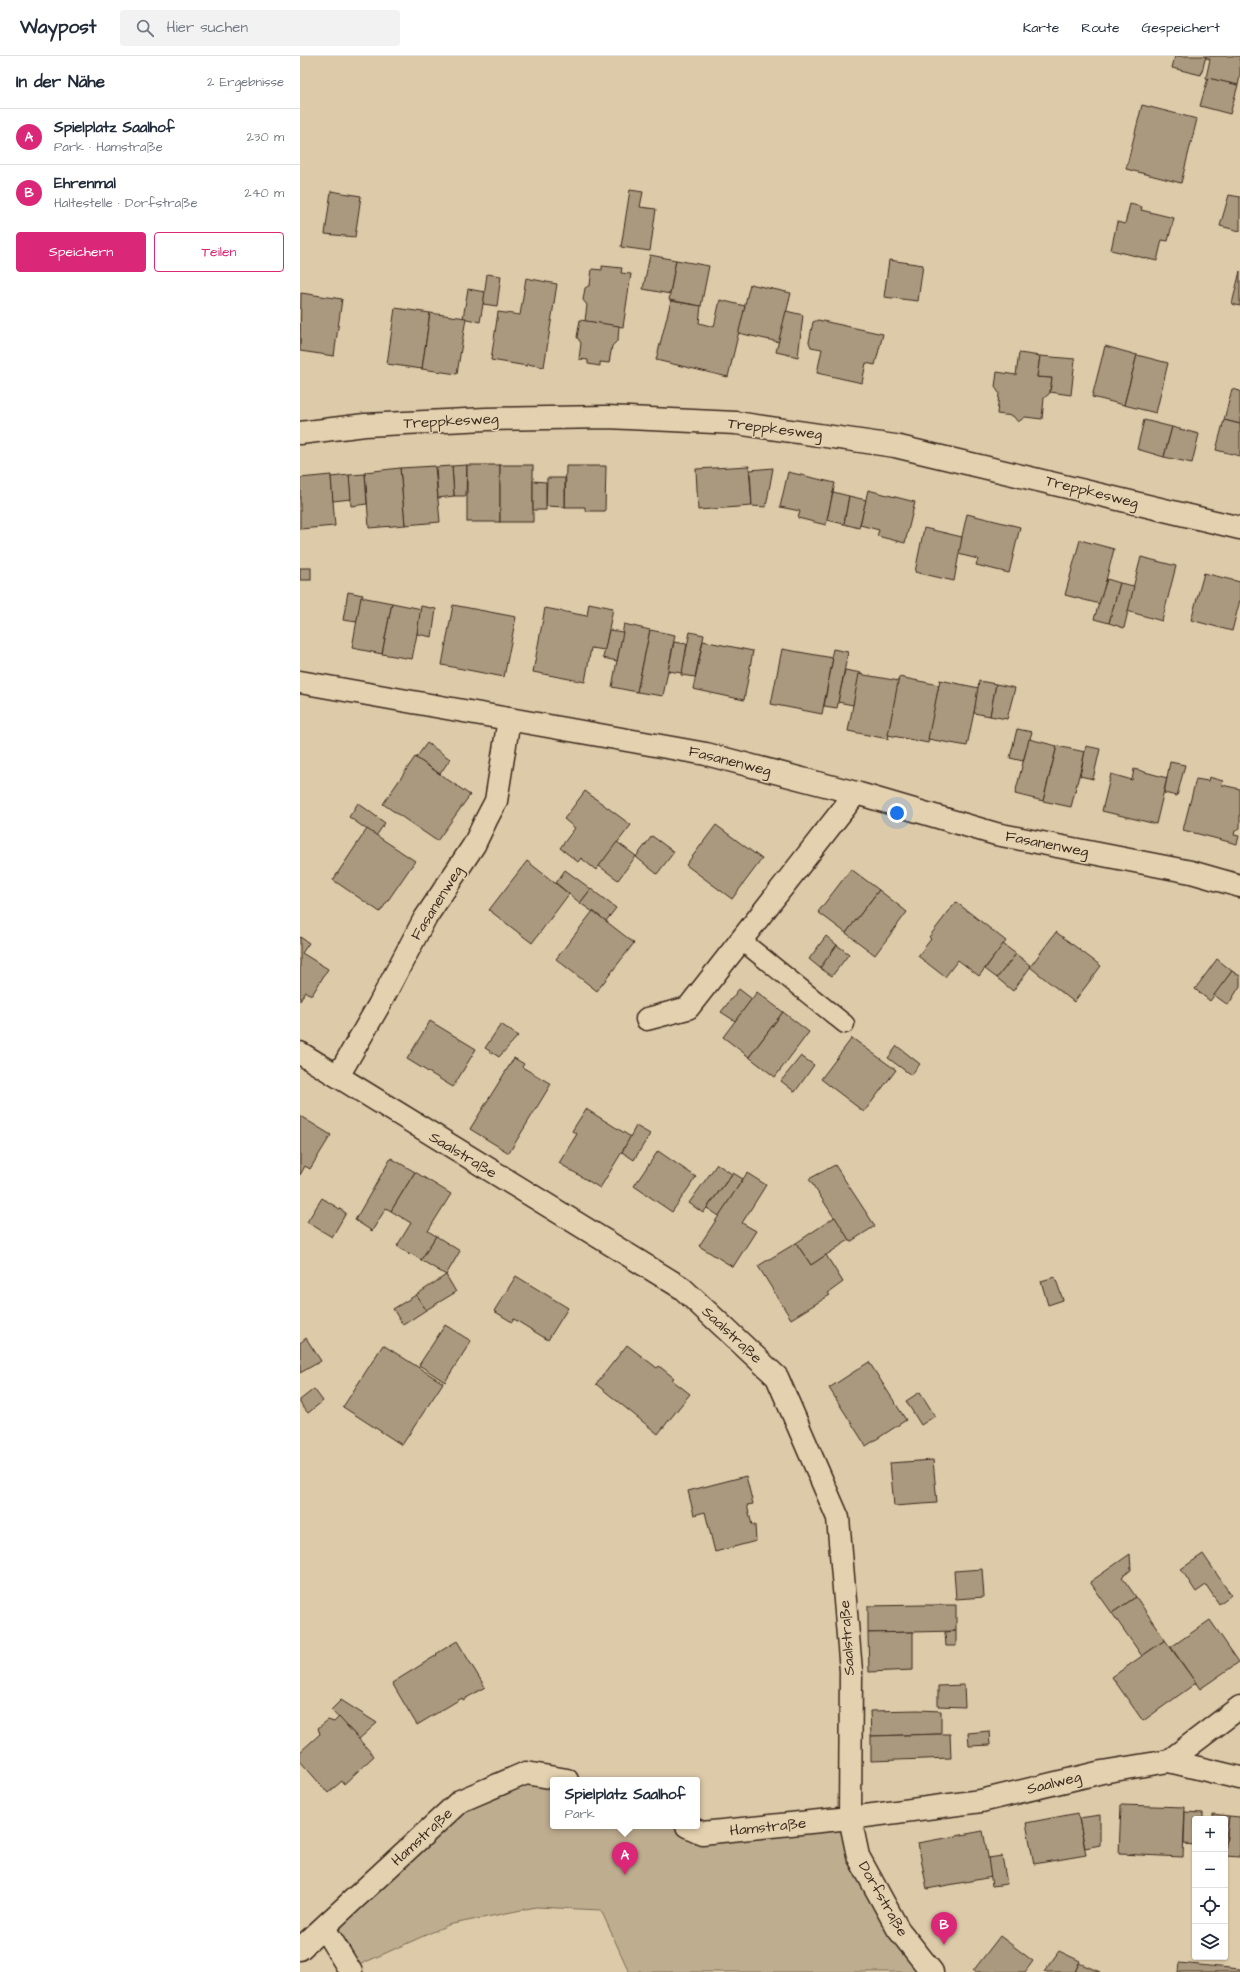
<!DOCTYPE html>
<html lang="de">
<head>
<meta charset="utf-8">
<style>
	:root { --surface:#fff; --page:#f2f2f3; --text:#1f2937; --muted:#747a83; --line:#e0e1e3; --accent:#db2777 }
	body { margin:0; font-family:"Architects Daughter",sans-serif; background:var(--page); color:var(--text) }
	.controls { position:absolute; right:12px; bottom:12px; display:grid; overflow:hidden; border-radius:4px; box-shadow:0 1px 3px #0004 }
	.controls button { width:36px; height:36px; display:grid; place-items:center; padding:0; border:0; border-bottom:1px solid var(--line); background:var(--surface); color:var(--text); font:20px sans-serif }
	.you { position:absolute; left:597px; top:757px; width:14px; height:14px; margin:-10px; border:3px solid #fff; border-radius:50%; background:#1a73e8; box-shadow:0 0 0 6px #1a73e833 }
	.badge { display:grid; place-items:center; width:26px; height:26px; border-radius:50%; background:var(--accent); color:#fff; font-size:13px; font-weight:700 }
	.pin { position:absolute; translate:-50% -33px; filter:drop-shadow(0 1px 2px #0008) }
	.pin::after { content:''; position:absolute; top:21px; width:14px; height:12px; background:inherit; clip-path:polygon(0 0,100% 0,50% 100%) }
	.popup { position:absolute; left:250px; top:1721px; width:150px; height:52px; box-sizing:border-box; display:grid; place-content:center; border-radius:4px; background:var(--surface); filter:drop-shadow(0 1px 3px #0005); font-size:13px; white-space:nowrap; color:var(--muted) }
	.popup b { font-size:15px; color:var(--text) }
	.popup::after { content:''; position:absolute; left:50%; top:100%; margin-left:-8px; border:8px solid transparent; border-top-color:var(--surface) }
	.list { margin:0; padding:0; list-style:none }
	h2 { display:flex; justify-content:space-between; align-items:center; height:52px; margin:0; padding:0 16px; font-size:17px }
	h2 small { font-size:13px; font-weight:400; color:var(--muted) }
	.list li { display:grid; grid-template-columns:26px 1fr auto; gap:12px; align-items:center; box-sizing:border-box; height:56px; padding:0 16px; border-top:1px solid var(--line) }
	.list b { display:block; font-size:15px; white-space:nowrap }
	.list p { margin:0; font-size:13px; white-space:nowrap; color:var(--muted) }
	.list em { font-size:13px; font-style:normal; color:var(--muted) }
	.actions { display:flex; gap:8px; padding:12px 16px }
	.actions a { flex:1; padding:9px 0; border:1px solid var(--accent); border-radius:4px; text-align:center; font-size:14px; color:var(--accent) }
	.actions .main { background:var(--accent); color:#fff }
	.icon { flex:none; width:22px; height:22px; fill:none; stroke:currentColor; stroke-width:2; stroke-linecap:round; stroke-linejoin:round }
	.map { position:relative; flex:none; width:940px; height:1916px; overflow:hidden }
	header { display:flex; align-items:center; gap:24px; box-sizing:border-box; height:56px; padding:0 20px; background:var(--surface); border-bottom:1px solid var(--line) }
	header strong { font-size:19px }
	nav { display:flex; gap:22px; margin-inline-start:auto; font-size:14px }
	.search { width:280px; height:36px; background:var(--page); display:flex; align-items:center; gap:10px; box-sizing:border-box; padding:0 14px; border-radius:4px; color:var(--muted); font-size:15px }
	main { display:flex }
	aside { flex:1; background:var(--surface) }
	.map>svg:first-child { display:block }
</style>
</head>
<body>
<header>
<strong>Waypost</strong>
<div class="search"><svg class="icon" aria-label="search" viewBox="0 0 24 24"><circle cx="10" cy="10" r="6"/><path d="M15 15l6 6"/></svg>Hier suchen</div>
<nav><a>Karte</a><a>Route</a><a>Gespeichert</a></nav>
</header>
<main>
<aside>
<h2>In der Nähe<small>2 Ergebnisse</small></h2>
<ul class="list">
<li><span class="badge">A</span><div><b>Spielplatz Saalhof</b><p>Park · Hamstraße</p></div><em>230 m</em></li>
<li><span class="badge">B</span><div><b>Ehrenmal</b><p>Haltestelle · Dorfstraße</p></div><em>240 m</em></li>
</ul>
<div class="actions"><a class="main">Speichern</a><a>Teilen</a></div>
</aside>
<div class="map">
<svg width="940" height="1916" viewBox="0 0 940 1916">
	<rect width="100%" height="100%" fill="#ddcaa9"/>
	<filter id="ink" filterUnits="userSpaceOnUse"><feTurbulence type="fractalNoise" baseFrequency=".025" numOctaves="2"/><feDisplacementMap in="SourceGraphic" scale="8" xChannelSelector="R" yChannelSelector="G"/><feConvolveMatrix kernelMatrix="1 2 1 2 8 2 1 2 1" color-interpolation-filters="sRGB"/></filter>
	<g filter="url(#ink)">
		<polygon fill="#bfad90" stroke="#7d6c57" points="226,1717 253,1724 253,1770 387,1770 550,1762 632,1916 329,1916 301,1854 236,1851 148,1869 50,1913 24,1872 160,1745"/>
		<g fill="#aa997e" stroke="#3b2a1e">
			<polygon points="875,0 906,0 901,19 872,12"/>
			<polygon points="906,0 940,0 940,20 938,29 906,22 910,3 906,2"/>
			<polygon points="908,22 938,29 930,58 900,50"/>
			<polygon points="842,49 897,63 881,127 826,113"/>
			<polygon points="330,134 343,136 340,151 356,153 350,195 321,191"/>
			<polygon points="31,135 61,140 55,181 25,178"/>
			<polygon points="929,139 940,141 940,175 920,170"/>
			<polygon points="830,148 842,151 841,154 874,162 868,185 862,184 857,205 811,194 817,166 825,168"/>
			<polygon points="350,199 376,204 370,238 343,233"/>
			<polygon points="376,204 409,210 401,250 369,244"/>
			<polygon points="589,204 623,209 618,245 584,241"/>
			<polygon points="302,210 322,212 321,217 331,218 323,271 285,265 287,249 283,244 285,232 290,229 292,213 302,214"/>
			<polygon points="940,215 940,250 932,248"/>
			<polygon points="187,218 201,220 197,250 183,248"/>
			<polygon points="226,222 257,228 244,311 227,308 227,310 191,304 198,256 220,259"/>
			<polygon points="450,228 491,237 479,286 438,277"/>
			<polygon points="168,233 185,236 180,266 163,262"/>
			<polygon points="1,237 42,243 34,300 0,295"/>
			<polygon points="420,244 445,250 428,321 356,304 371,245 401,250 399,267 414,271"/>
			<polygon points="95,252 130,257 122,313 87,308"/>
			<polygon points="486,255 503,259 498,301 476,296"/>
			<polygon points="130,257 166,262 157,318 122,313"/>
			<polygon points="280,264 319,270 318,284 312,290 309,307 300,306 300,310 288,308 288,304 279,303 281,287 277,281"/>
			<polygon points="518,264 583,278 575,309 566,307 562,327 517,317 522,293 511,291 509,286 513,266"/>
			<polygon points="805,290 837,299 824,349 792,341"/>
			<polygon points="719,297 740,300 737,321 752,322 750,337 744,342 742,363 725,361 718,366 713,360 697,358 699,337 695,331 697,316 716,319"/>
			<polygon points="837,299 868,307 856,357 824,349"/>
			<polygon points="740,300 775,303 771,339 750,336 752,322 737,321"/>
			<polygon points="932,333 940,335 940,368 924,364"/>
			<polygon points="844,364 872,371 864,401 837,393"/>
			<polygon points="924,364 940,368 940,400 916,394"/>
			<polygon points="872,371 899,378 892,407 864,401"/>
			<polygon points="167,409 166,440 154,440 152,410"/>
			<rect x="167" y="409" width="33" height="57"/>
			<rect x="200" y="409" width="33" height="57"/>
			<polygon points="135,410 140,466 105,469 100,412"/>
			<polygon points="152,410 154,440 138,442 136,411"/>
			<polygon points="266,410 306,410 305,455 285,455 285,451 265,451"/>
			<polygon points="449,410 452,450 398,454 396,413"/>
			<polygon points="100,412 105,469 69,472 65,416"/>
			<polygon points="473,412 466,451 452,450 450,414"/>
			<polygon points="488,416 535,427 526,469 498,462 500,455 480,451"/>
			<polygon points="65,418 67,448 51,450 49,419"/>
			<polygon points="31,419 35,470 0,473 0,422"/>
			<polygon points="49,419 51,443 33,445 31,421"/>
			<polygon points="247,422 265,422 265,451 246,450"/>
			<polygon points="233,425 246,426 246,454 233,454"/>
			<polygon points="568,434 615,446 605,487 577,480 579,474 560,469"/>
			<polygon points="533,436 549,440 544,468 527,464"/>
			<polygon points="549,440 566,444 559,472 544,468"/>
			<polygon points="667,458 720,471 709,517 676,509 678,503 658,498"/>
			<polygon points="624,472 662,481 654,525 615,516"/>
			<polygon points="780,484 814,493 800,548 765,539"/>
			<polygon points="841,501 876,510 862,565 827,555"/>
			<rect x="0" y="512" width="11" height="12"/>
			<polygon points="904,517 940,526 940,544 932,575 891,564"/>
			<polygon points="807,523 820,527 809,567 794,563"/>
			<polygon points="820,527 834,530 824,572 809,567"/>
			<polygon points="48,536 63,539 57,566 43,564"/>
			<polygon points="61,541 92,547 82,598 52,592"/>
			<polygon points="92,547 122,553 112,603 82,598"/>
			<polygon points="289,547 313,552 305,594 291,592 285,626 233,616 245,552 287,560"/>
			<polygon points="153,549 216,561 204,621 142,609"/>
			<polygon points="121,550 136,553 132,581 117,578"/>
			<polygon points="324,568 350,574 337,636 312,631"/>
			<polygon points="309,574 323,576 317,605 303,602"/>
			<polygon points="350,574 375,579 363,640 337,636"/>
			<polygon points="390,576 404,579 395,621 381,619"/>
			<polygon points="403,585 453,595 444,644 393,633"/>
			<polygon points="374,586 387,588 382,617 368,615"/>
			<polygon points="482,593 533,602 522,658 471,648"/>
			<polygon points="533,593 548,596 537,652 524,650 533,602 531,602"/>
			<polygon points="545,614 561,617 553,649 538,646"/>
			<polygon points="559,618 599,625 588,683 548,675"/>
			<polygon points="599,621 639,629 628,687 588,679"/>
			<polygon points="640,624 679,632 667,690 628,683"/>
			<polygon points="679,625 696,628 690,660 674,657"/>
			<polygon points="696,628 715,632 707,663 690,660"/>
			<polygon points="717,673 732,676 723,705 710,702"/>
			<polygon points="729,683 757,690 743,745 715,738"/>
			<polygon points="127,687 150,703 140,718 116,702"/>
			<polygon points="757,690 785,696 771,751 743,745"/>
			<polygon points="786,690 800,693 793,723 780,720"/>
			<polygon points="115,701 170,739 137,785 83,748"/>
			<polygon points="870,706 885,709 877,740 864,737"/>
			<polygon points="834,713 867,722 856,768 802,755 811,718 832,724"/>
			<polygon points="909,721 923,725 922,729 940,733 940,772 935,775 934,779 939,780 937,788 883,774 896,723 908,725"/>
			<polygon points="285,735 331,769 296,814 281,802 278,806 260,792 275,772 264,763"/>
			<polygon points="58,747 85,767 76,780 49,761"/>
			<polygon points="416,769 462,803 432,843 386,809"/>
			<polygon points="67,773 115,805 80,856 33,824"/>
			<polygon points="352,780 374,796 357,818 336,801"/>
			<polygon points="317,786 336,800 318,824 299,810"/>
			<polygon points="227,805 269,838 232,887 189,854"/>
			<polygon points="551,813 579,834 546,877 518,856"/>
			<polygon points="265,814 291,833 280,847 256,827"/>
			<polygon points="291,833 316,852 306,865 280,847"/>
			<polygon points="579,834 607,856 575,899 546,877"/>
			<polygon points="656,846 706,885 679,920 658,904 645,921 618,900 631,883 629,881"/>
			<polygon points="293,855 334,887 297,935 256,903"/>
			<polygon points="756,876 801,910 774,946 730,911"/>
			<polygon points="526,880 537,889 520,912 509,903"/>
			<polygon points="0,881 9,887 2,897 28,913 12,939 5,936 0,945"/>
			<polygon points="703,888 716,898 697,922 685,913"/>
			<polygon points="537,889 549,898 532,920 520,912"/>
			<polygon points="716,898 731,910 713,935 697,922"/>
			<polygon points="917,903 932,915 910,945 895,933"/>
			<polygon points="932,915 940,920 940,930 928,949 914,939"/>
			<polygon points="439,933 452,943 435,965 421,956"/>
			<polygon points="457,936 483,956 449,1001 423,981"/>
			<polygon points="483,956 509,976 475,1021 449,1001"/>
			<polygon points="130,965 176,993 153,1031 107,1003"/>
			<polygon points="201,968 218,980 199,1001 185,992"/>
			<polygon points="552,982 596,1014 564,1056 521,1023"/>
			<polygon points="597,990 620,1008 611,1019 588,1002"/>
			<polygon points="501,1000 514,1009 495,1036 481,1025"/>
			<polygon points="214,1002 224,1008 222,1011 251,1028 209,1097 170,1073"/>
			<polygon points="286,1053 331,1081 300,1132 259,1107 277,1078 272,1075"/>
			<polygon points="0,1060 31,1079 10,1113 5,1110 0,1119"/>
			<polygon points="336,1070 350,1078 334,1104 322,1096"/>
			<polygon points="358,1095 396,1121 372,1156 334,1130"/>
			<polygon points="91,1102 115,1116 91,1155 86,1152 72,1175 55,1164"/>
			<polygon points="417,1108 432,1118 403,1157 389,1147"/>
			<polygon points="535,1109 575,1170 550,1186 509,1123"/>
			<polygon points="115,1116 151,1138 128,1175 136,1180 121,1204 110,1197 109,1199 108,1197 97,1190 111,1167 91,1155"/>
			<polygon points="433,1117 443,1123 419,1160 407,1152"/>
			<polygon points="447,1117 466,1129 442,1167 456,1175 433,1211 399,1190"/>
			<polygon points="22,1142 46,1157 32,1181 7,1166"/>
			<polygon points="535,1161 549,1184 511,1209 496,1187"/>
			<polygon points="136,1180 160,1195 146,1219 121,1204"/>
			<polygon points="496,1187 511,1209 526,1199 543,1226 528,1237 530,1239 491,1263 458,1210"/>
			<polygon points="146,1219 156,1236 126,1254 116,1239"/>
			<polygon points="216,1220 268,1252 248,1284 214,1263 212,1266 194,1255"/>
			<polygon points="755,1221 763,1244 748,1249 741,1225"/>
			<polygon points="116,1239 126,1254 103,1269 93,1253"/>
			<polygon points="145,1269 171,1285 145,1326 119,1309"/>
			<polygon points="6,1282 21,1305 0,1317 0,1287"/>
			<polygon points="83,1289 143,1327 102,1389 43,1351"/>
			<polygon points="327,1289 357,1312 359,1310 374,1322 372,1324 390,1338 358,1378 296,1328"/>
			<polygon points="569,1306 606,1364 566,1390 529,1332"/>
			<polygon points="14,1333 23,1345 8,1357 0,1347 0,1344"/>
			<polygon points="620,1336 635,1360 621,1369 606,1345"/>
			<polygon points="633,1404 637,1447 594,1450 590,1407"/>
			<polygon points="446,1420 453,1448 447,1449 452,1469 455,1469 456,1485 415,1496 405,1456 394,1459 388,1435"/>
			<polygon points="830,1498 831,1514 822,1521 836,1541 812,1557 790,1526"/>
			<polygon points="903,1498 931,1539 919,1548 906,1529 896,1536 881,1513"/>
			<polygon points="682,1513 684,1541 656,1543 654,1515"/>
			<polygon points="836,1541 865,1584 842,1600 812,1557"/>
			<polygon points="623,1549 656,1549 656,1575 568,1577 568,1550"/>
			<polygon points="910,1564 939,1606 900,1633 871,1591"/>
			<polygon points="656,1575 656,1590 646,1590 645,1576"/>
			<polygon points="613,1576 613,1614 569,1616 568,1577"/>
			<polygon points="865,1584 896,1627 843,1665 812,1621"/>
			<polygon points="157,1585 185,1631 163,1644 162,1642 117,1669 92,1627 137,1599 136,1598"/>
			<polygon points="664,1629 665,1651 638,1650 638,1630"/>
			<polygon points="41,1644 77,1667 59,1683 31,1654"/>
			<polygon points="618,1654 641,1655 641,1678 571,1680 570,1655"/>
			<polygon points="39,1661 74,1700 44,1728 42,1725 28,1737 0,1705 0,1696 20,1678 18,1672 28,1664 34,1666"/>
			<polygon points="689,1675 690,1689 669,1690 668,1677"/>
			<polygon points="641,1678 650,1678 651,1702 571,1705 571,1680"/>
			<polygon points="821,1749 885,1751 883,1801 819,1798"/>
			<polygon points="885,1756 903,1757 903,1763 895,1763 895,1789 884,1788"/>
			<polygon points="778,1757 786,1799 734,1808 726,1767"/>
			<polygon points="913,1758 929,1760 926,1787 925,1763 913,1763"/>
			<polygon points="800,1759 800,1789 785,1792 779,1762"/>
			<polygon points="929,1760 940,1761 940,1801 925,1800"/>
			<polygon points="683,1775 692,1821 627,1833 618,1787"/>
			<polygon points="702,1800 707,1828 692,1830 688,1802"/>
			<polygon points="700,1880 733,1905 725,1916 675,1916 673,1915"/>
			<polygon points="759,1895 780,1905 775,1916 744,1916"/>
			<polygon points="779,1907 800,1916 775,1916"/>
			<polygon points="879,1907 940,1913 940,1916 878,1916"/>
		</g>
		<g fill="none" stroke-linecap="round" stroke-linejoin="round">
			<defs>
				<polyline id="lane" points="442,885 545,968"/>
				<g id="street">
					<polyline points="0,626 406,698 556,737 696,778 891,816 940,830"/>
					<polyline points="347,963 388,952 556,737"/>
					<polyline points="0,997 382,1232 477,1321 538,1462 551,1615 550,1762 558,1800 598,1873 632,1916"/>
					<polyline points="38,1020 79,949 124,864 174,789 186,764 196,745 209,663"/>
					<polyline points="869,1705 940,1722"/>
					<polyline points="550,1762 681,1745 802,1716 869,1705 940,1651"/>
					<polyline points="24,1872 51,1916"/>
				</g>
				<g id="secondary">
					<polyline points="0,377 65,369 186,363 307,361 436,367 595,390 940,472"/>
					<polyline points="387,1770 402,1777 550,1762"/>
					<polyline points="0,1893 160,1745 226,1717 267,1724"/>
				</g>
			</defs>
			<use href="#lane" stroke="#3b2a1e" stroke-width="21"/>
			<use href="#street" stroke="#3b2a1e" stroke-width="25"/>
			<use href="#secondary" stroke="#3b2a1e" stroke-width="25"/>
			<use href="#lane" stroke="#e4d1af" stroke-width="18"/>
			<use href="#street" stroke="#e4d1af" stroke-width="22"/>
			<use href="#secondary" stroke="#e4d1af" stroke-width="22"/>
		</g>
	</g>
	<g text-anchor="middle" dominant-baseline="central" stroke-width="3" stroke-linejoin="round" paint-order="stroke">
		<g font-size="15" fill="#3b2a1e" stroke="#e4d1af">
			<text transform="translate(151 365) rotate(-3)">Treppkesweg</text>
			<text transform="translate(475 373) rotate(7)">Treppkesweg</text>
			<text transform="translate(792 436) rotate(14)">Treppkesweg</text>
			<text transform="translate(430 705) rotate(14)">Fasanenweg</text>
			<text transform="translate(747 788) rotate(11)">Fasanenweg</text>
			<text transform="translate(137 847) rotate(-58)">Fasanenweg</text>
			<text transform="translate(163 1099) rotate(31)">Saalstraße</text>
			<text transform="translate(432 1279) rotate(43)">Saalstraße</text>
			<text transform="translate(547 1582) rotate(-94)">Saalstraße</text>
			<text transform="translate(754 1727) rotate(-14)">Saalweg</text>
			<text transform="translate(468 1771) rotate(-6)">Hamstraße</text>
			<text transform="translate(122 1781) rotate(-43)">Hamstraße</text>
			<text transform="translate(583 1843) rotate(60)">Dorfstraße</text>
		</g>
	</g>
</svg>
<div class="controls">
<button>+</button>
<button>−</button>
<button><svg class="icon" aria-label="locate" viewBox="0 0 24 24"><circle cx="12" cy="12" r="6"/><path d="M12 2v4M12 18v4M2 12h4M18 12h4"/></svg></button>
<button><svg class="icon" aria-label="layers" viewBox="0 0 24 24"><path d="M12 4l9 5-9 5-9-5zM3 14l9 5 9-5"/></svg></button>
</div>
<div class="you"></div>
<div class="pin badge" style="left:325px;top:1819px">A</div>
<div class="popup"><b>Spielplatz Saalhof</b>Park</div>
<div class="pin badge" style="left:644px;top:1889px">B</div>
</div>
</main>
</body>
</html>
